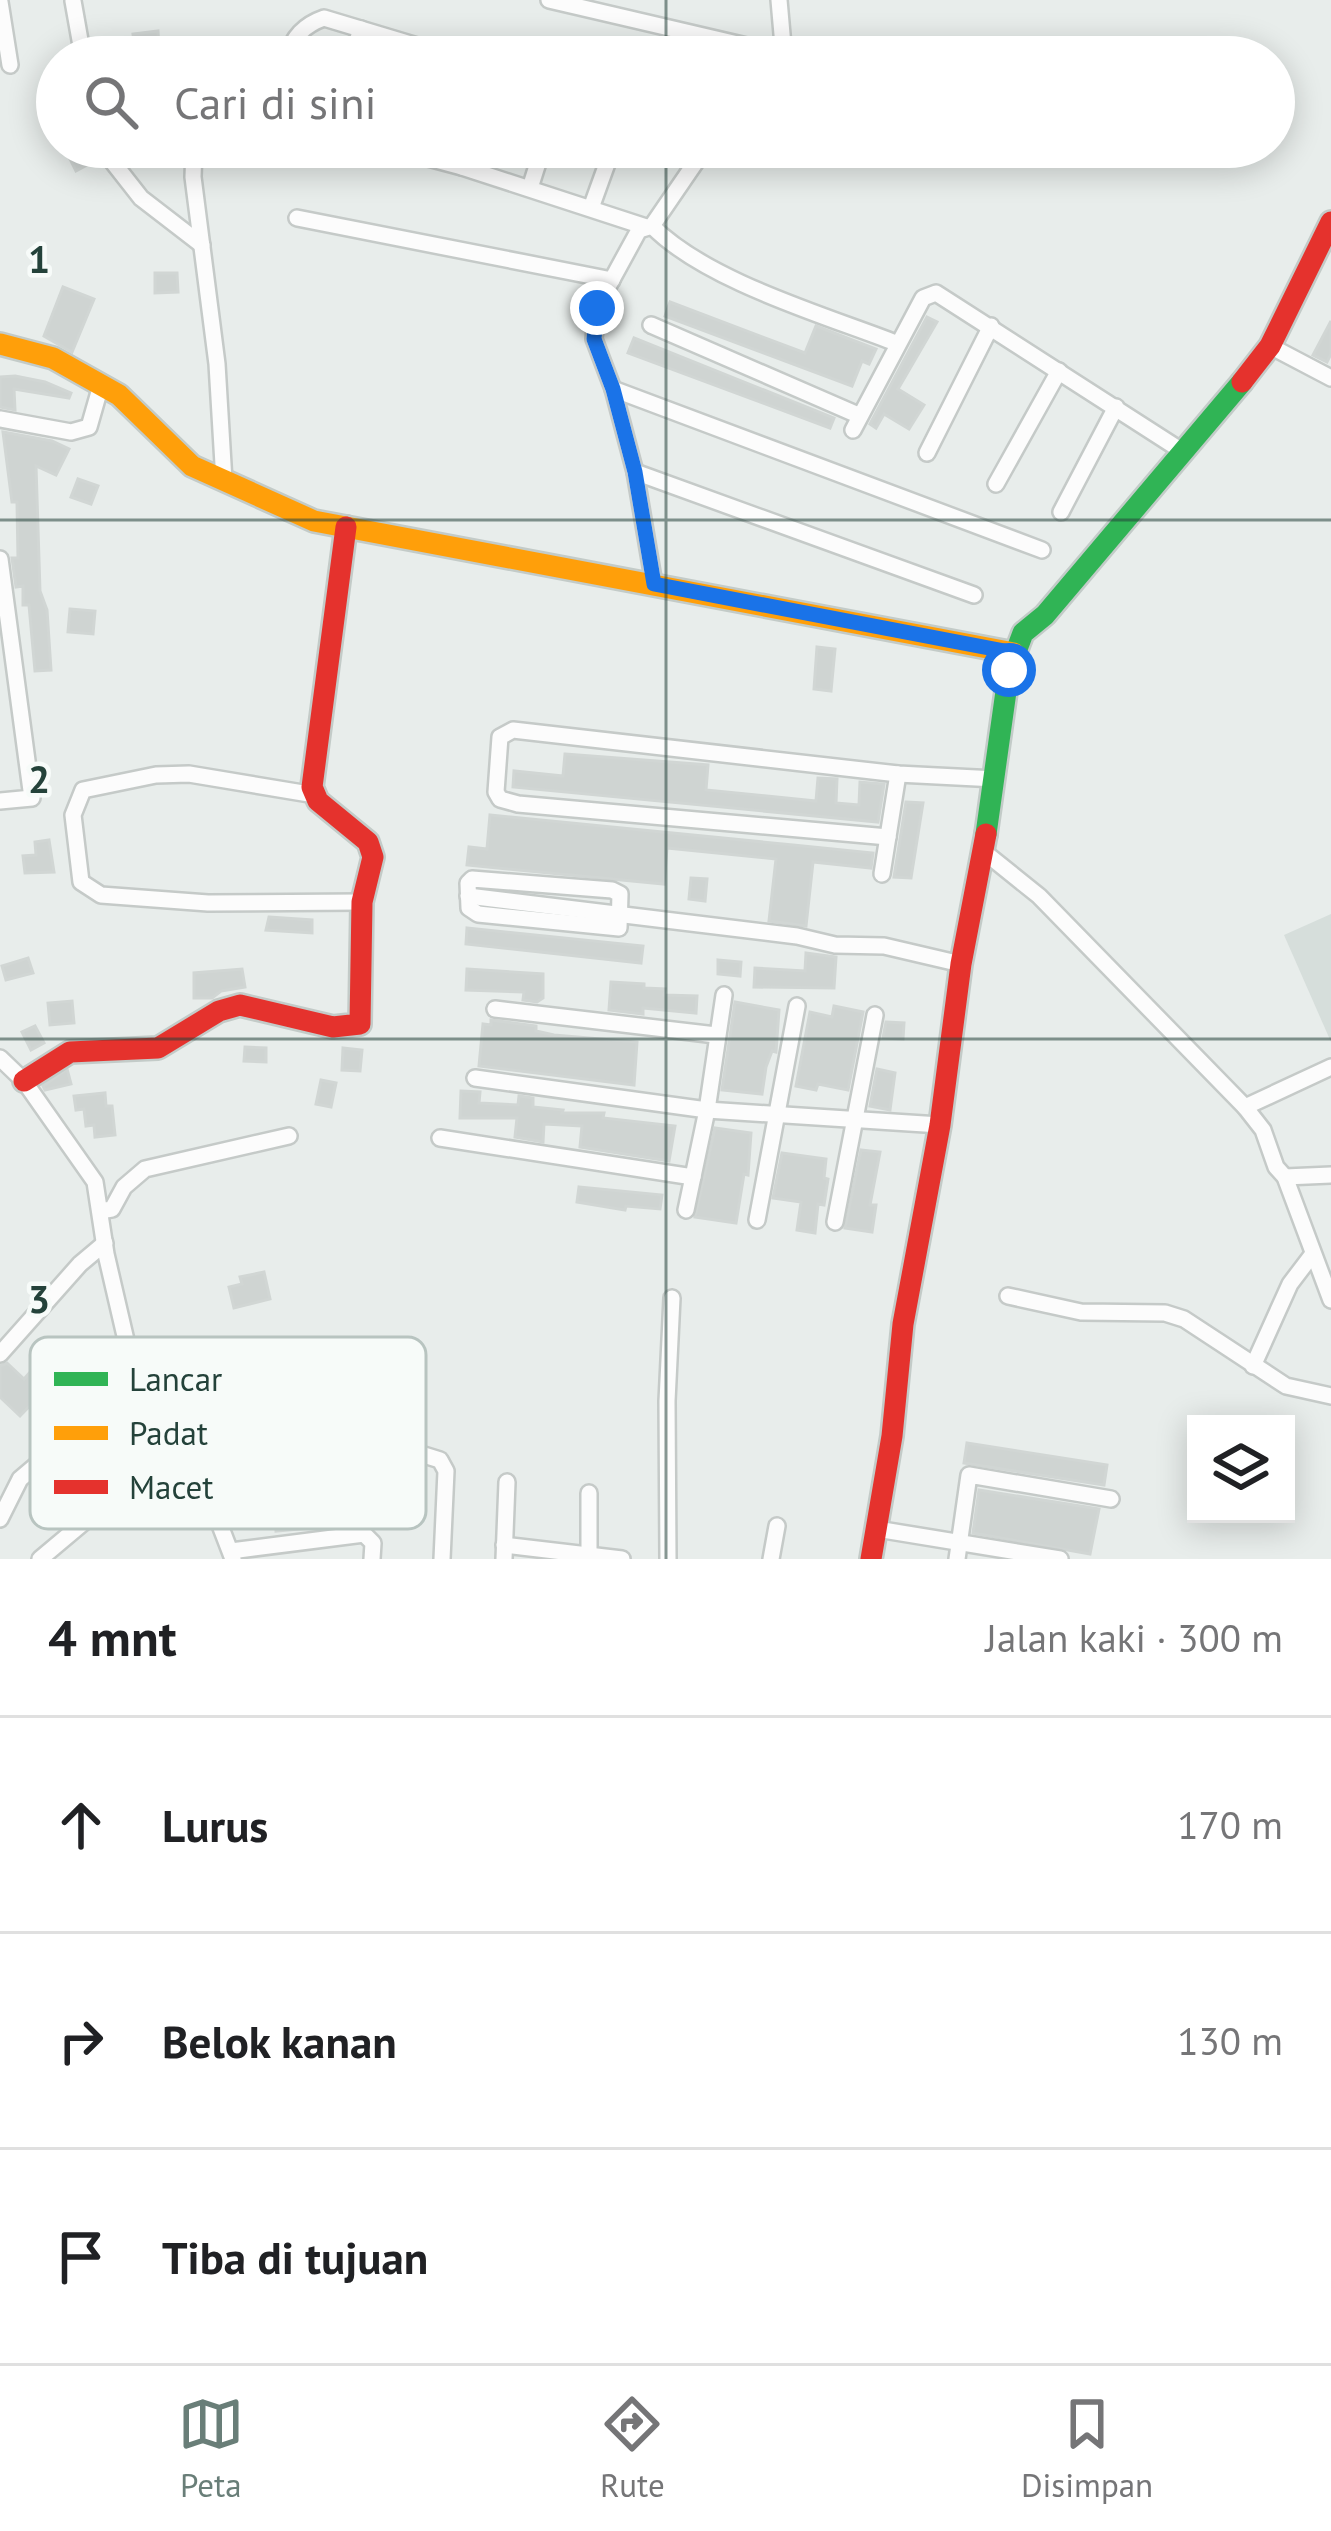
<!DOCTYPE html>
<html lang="id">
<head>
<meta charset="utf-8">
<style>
	:root { --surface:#fff; --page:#f2f2f2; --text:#202124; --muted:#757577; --line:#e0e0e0; --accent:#697e78 }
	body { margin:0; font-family:"PT Sans",sans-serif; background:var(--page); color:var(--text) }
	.controls { position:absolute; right:36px; bottom:36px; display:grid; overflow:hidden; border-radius:0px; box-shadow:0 6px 30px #0003 }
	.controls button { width:108px; height:108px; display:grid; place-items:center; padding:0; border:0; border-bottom:3px solid var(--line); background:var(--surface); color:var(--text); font:60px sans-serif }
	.stop { position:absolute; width:36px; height:36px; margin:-27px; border:9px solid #1a73e8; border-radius:50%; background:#fff }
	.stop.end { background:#1a73e8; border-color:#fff; box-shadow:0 3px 12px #0008 }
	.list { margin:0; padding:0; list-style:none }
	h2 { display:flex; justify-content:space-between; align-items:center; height:156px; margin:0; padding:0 48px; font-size:51px }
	h2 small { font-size:39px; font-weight:400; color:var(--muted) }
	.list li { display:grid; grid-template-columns:78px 1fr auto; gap:36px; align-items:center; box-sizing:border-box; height:216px; padding:0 48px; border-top:3px solid var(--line) }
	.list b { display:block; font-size:45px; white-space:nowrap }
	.list em { font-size:39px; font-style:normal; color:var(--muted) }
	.icon { flex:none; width:66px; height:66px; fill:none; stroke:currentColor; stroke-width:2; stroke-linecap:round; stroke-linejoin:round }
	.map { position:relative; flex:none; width:1331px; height:1559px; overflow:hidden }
	.search { position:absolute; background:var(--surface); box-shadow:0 6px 30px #0003; left:36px; right:36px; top:36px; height:132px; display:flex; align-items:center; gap:30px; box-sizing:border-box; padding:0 42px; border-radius:66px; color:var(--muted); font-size:45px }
	.sheet { height:804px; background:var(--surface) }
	nav { display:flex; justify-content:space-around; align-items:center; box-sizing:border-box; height:168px; border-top:3px solid var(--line); background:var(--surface); font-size:33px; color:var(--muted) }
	nav a { display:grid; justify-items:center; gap:6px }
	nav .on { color:var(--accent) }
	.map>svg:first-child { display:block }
</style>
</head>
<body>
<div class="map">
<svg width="1331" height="1559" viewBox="0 0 1331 1559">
	<rect width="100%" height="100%" fill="#e8edeb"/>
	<polygon fill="#d6dedb" points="1331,914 1331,1042 1284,935"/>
	<g fill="#cfd4d2" stroke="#d1d6d4" stroke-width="3">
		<polygon points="158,31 159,48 135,51 133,34"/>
		<polygon points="64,147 80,147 89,164 76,171"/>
		<polygon points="129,147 147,147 151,160 131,166 126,154 130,152"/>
		<polygon points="155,273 177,273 178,292 155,293"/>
		<polygon points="63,287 94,299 72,352 44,336"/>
		<polygon points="670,302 805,353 816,326 876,349 869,364 862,361 852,386 665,316"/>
		<polygon points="927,317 937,322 898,389 924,405 909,429 884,414 876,428 870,424"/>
		<polygon points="1331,321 1331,354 1327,362 1313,355"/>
		<polygon points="634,338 834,418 830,428 628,353"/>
		<polygon points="15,376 45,382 71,393 69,398 14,389 15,410 0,407 0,377"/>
		<polygon points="3,432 52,441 69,449 56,475 36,466 40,591 47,610 51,670 35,671 29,605 23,605 23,586 16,587 12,558 18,558 17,502 12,502"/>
		<polygon points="78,479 98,486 91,504 71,497"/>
		<polygon points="70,609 95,611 93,634 68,632"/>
		<polygon points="817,647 835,649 831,691 814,689"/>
		<polygon points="565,754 708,765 706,790 816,801 818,778 837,779 836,803 859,805 860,782 884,784 878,822 513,787 514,771 563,776"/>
		<polygon points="906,802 923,803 911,878 894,877"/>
		<polygon points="490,815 793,845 873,853 871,868 813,862 806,926 769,921 776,859 667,848 664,884 467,865 469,847 487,849"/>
		<polygon points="49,840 54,872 25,873 23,856 36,855 35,842"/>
		<polygon points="691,878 707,879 705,901 689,899"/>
		<polygon points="269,917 312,920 312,933 266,930"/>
		<polygon points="467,928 643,946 641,963 466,944"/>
		<polygon points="806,953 836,957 834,988 754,987 755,968 805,971"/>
		<polygon points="28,958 33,973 6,980 2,966"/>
		<polygon points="718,960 741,962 740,976 718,974"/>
		<polygon points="242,969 245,987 221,991 212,998 194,998 194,973"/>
		<polygon points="467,969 543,974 543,998 537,1002 523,1000 524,992 466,990"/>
		<polygon points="611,982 644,984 644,988 665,989 664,995 697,996 696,1013 643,1008 643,1014 609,1010"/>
		<polygon points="72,1001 74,1023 50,1025 48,1003"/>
		<polygon points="735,1002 779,1010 776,1052 772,1051 766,1067 762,1094 722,1090"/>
		<polygon points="834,1006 863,1012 848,1090 818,1084 816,1090 796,1086 810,1012 832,1017"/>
		<polygon points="491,1020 536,1026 536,1031 554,1035 637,1042 634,1085 479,1066 483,1024 491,1025"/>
		<polygon points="886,1022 904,1023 903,1039 883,1038"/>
		<polygon points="35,1026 44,1043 31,1050 22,1032"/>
		<polygon points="245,1047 266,1048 266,1062 244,1061"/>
		<polygon points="343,1048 362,1050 360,1071 342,1070"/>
		<polygon points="67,1069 71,1084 45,1090 43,1086"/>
		<polygon points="877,1069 895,1073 890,1110 870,1106"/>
		<polygon points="321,1080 336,1083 331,1107 316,1104"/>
		<polygon points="461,1091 480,1092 479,1103 518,1105 519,1096 533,1098 533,1107 563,1110 562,1113 604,1113 603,1118 675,1126 669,1161 580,1147 582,1126 544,1124 543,1142 515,1137 517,1118 460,1118"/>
		<polygon points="105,1093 106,1106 112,1106 115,1135 95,1137 94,1125 86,1126 84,1109 76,1110 74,1096"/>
		<polygon points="715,1128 751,1133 748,1175 744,1174 736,1223 695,1217"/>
		<polygon points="861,1150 880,1152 870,1205 876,1205 872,1232 845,1228"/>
		<polygon points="782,1153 826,1159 824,1178 828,1179 824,1205 818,1204 815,1233 797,1230 801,1202 773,1198"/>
		<polygon points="579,1187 662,1195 660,1209 626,1206 625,1210 577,1202"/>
		<polygon points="264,1272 270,1299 234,1308 229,1287 242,1284 240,1277"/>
		<polygon points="7,1363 24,1379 32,1370 49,1386 20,1416 0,1397 0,1366"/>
		<polygon points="967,1443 1107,1465 1104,1485 964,1463"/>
		<polygon points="333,1484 334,1526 276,1531 275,1499 227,1501 227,1486"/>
		<polygon points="979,1490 1099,1509 1090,1554 973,1533"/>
	</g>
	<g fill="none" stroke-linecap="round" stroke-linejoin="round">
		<defs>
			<g id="street">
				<polyline points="549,0 785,55"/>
				<polyline points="779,0 784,57"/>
				<polyline points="73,1 83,57"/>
				<polyline points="0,2 10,65"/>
				<path d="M287 57C293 37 304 25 324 18L454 57"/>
				<polyline points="352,57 361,29"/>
				<polyline points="101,147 141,198 202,245"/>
				<polyline points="194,147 193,177 217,364 224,481"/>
				<polyline points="387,147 462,167"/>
				<polyline points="468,147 462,167 646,227"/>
				<polyline points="530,188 543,147"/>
				<polyline points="591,208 613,147"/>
				<polyline points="297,218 612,280"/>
				<path d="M652 226C706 281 824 315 896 343"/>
				<polyline points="651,325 858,415"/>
				<polyline points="1270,346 1331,378"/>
				<polyline points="613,389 1042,550"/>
				<polyline points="0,419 71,432 89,427 101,385"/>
				<polyline points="853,430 923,298 936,293 1185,453"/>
				<polyline points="927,453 991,326"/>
				<polyline points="635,472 974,595"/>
				<polyline points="996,484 1059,371"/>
				<polyline points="1061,512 1116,407"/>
				<polyline points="0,559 32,798 0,801"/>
				<polyline points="654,584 635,472 613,389 594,339 597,307 639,230 652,226 706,147"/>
				<polyline points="315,795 189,774 156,775 83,790 73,815 81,882 101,895 208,903 362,902"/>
				<polyline points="888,837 518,804 500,799 496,792 500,737 513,730 898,774 996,779"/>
				<polyline points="983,851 1039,896 1245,1107 1263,1130 1276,1167 1285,1177 1331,1300"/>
				<polyline points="882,874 898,774"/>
				<polygon points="472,879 612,890 620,894 619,928 478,914 469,908 468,883"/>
				<polyline points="468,896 797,936 835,945 884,946 961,964"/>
				<polyline points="495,1009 716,1035"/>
				<polyline points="0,1058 24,1081 95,1182 106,1254 132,1366 178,1452 213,1507 233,1559"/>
				<polyline points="475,1078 707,1110 940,1125"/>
				<polyline points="1245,1107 1331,1067"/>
				<polyline points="440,1138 693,1177"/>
				<polyline points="1285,1177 1331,1175"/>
				<polyline points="686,1210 707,1110 724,995"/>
				<polyline points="100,1211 112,1209 124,1187 145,1169 289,1136"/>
				<polyline points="757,1220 797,1006"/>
				<polyline points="835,1222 875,1015"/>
				<polyline points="1008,1296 1081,1312 1165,1313 1184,1319 1286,1386 1331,1396"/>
				<polyline points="0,1354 80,1264 105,1243"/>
				<polyline points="1253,1366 1290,1284 1312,1255"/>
				<polyline points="193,1472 424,1455 440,1460 446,1471 442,1559"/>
				<polyline points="0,1519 20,1479 105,1407 146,1470 175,1446"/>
				<polyline points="877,1529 1060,1559"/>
				<polyline points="504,1545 622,1559"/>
				<polyline points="231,1551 364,1534 373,1543 372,1559"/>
				<polyline points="40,1559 146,1470"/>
				<polyline points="504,1559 507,1482"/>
				<polyline points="589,1559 589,1493"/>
				<polyline points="668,1559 667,1401 672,1298"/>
				<polyline points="771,1559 777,1526"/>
				<polyline points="957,1559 969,1475 1111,1499"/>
			</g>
			<polyline id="fast" points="986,834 1009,670 1023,633 1045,615 1242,382"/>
			<polyline id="slow" points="0,344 53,358 119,395 192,466 314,521 1014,653"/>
			<g id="jam">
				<polyline points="1242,382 1270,346 1331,222"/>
				<polyline points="24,1081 70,1052 158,1048 219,1011 240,1005 333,1027 360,1024 362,902 373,857 368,842 318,801 312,787 346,527"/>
				<polyline points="871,1559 892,1436 903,1324 940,1125 961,964 986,834"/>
			</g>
		</defs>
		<use href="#street" stroke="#c5cac8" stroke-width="20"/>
		<use href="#fast" stroke="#c3cbc8" stroke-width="26"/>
		<use href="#slow" stroke="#c3cbc8" stroke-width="26"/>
		<use href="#jam" stroke="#c3cbc8" stroke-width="26"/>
		<use href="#street" stroke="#fcfcfc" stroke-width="15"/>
		<use href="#fast" stroke="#30b455" stroke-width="21"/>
		<use href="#slow" stroke="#ff9f0a" stroke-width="21"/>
		<use href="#jam" stroke="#e5322d" stroke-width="21"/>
	</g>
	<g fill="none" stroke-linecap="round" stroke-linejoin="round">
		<polyline stroke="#1a73e8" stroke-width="15" points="597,308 594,339 613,389 635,472 654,584 1015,653 1009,670"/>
	</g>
	<path fill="none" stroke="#24423a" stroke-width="3" stroke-opacity="0.55" d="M666 0V57M666 147V1559M0 520H1331M0 1039H1331"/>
	<rect x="30" y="1337" width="396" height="192" rx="18" fill="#f7fbf9" stroke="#b8c4c0" stroke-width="3"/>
	<rect x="54" y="1372" width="54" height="14" fill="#30b455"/>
	<rect x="54" y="1426" width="54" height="14" fill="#ff9f0a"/>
	<rect x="54" y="1480" width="54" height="14" fill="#e5322d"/>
	<g font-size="33" fill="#24423a">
		<text x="129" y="1391">Lancar</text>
		<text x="129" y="1445">Padat</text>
		<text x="129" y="1499">Macet</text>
	</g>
	<g font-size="39" text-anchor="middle" font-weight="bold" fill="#24423a" stroke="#f7fbf9" stroke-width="9" stroke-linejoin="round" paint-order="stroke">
		<text x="39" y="273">1</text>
		<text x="39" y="793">2</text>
		<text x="39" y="1313">3</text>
	</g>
</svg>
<div class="controls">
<button><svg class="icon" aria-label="layers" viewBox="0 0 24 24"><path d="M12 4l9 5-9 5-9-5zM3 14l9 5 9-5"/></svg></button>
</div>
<div class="stop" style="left:1009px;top:670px"></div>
<div class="stop end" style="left:597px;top:308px"></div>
<div class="search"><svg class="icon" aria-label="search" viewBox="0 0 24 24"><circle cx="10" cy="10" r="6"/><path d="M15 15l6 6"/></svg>Cari di sini</div>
</div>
<section class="sheet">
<h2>4 mnt<small>Jalan kaki · 300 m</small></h2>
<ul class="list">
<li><svg class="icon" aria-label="ahead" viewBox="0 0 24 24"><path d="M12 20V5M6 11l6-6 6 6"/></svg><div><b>Lurus</b></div><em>170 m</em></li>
<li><svg class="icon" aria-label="right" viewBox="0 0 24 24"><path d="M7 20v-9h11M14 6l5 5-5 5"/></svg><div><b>Belok kanan</b></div><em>130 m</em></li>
<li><svg class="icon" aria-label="arrive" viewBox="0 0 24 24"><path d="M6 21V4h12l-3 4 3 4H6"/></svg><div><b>Tiba di tujuan</b></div></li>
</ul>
</section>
<nav>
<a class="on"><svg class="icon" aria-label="map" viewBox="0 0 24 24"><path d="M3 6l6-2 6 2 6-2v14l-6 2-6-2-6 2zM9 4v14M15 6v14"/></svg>Peta</a>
<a><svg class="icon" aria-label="directions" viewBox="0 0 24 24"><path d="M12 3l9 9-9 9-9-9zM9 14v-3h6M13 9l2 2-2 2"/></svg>Rute</a>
<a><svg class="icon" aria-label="saved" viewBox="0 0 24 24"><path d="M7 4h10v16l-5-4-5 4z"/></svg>Disimpan</a>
</nav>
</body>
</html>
